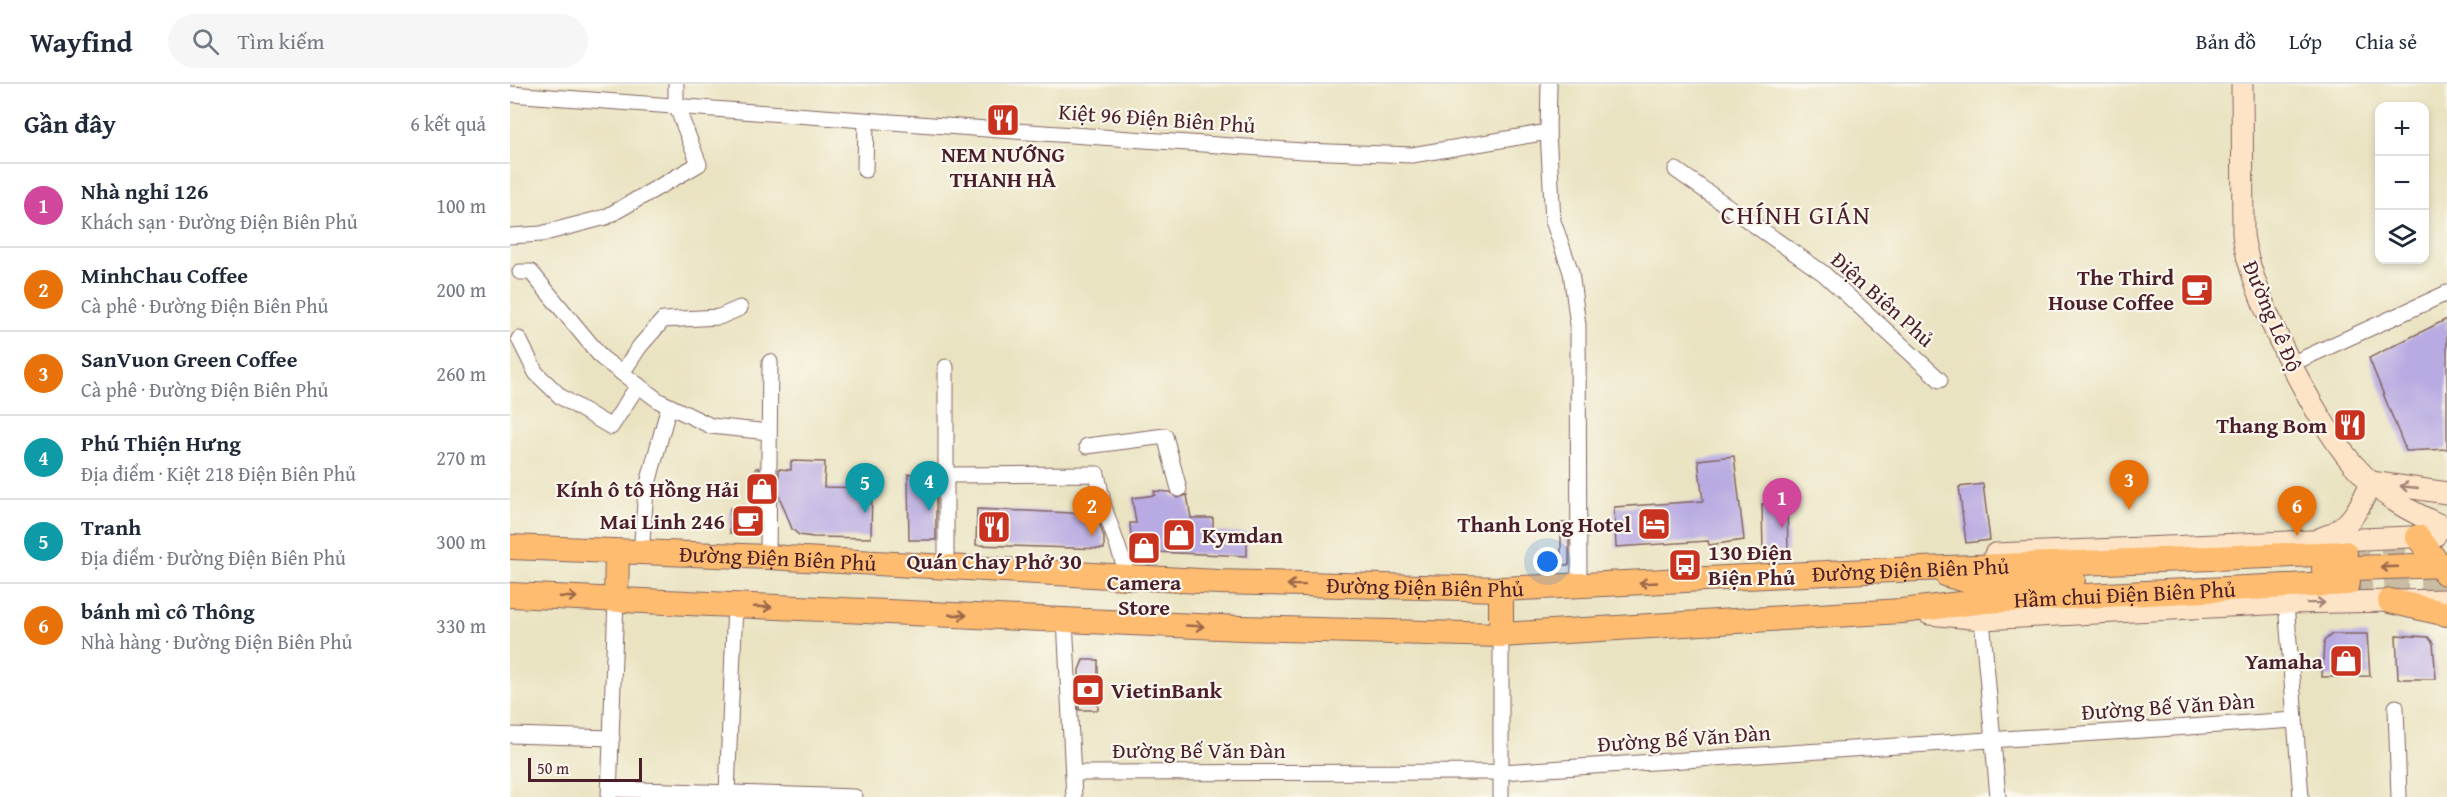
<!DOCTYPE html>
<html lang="vi">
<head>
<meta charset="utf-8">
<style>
	:root { --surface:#fff; --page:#f6f6f7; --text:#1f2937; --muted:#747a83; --line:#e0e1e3; --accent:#c8321e }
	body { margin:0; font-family:"Gentium Book Plus",serif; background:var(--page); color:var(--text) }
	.controls { position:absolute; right:18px; top:18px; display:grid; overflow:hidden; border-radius:12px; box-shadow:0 3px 9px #0003 }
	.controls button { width:54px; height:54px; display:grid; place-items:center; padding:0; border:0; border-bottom:2px solid var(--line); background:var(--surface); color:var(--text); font:30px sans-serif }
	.scale { position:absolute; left:18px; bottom:15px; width:114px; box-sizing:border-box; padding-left:6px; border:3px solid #4a1f2b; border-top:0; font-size:16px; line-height:21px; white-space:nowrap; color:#4a1f2b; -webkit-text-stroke:4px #fbf7ec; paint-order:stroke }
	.you { position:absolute; left:1038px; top:478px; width:21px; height:21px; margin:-15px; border:4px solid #fff; border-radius:50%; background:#1a73e8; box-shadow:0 0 0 9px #1a73e833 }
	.badge { display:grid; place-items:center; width:39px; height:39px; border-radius:50%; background:var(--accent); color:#fff; font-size:20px; font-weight:700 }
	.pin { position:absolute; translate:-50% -50px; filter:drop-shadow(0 2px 3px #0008) }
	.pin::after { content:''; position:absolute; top:32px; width:21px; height:18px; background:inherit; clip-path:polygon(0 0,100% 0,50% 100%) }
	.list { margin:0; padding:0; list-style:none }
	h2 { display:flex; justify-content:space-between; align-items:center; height:78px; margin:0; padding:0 24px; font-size:26px }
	h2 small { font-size:20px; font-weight:400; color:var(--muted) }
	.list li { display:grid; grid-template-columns:39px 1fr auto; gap:18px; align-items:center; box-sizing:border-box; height:84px; padding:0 24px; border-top:2px solid var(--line) }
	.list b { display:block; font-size:22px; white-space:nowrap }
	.list p { margin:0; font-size:20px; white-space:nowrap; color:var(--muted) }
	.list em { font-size:20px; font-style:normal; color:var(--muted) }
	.icon { flex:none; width:33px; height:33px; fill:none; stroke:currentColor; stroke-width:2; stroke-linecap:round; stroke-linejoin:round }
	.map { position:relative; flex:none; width:1937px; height:713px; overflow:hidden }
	header { display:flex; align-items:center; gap:36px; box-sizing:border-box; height:84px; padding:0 30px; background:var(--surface); border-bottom:2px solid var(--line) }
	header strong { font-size:28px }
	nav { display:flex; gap:33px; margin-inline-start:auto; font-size:21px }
	.search { width:420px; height:54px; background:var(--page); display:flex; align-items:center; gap:15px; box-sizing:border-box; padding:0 21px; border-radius:33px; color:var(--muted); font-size:22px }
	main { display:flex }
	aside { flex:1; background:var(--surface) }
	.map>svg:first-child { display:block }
</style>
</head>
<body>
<header>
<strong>Wayfind</strong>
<div class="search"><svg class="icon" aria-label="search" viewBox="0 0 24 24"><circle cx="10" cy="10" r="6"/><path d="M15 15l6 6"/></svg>Tìm kiếm</div>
<nav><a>Bản đồ</a><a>Lớp</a><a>Chia sẻ</a></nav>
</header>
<main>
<aside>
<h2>Gần đây<small>6 kết quả</small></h2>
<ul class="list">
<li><span class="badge" style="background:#d1479c">1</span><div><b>Nhà nghỉ 126</b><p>Khách sạn · Đường Điện Biên Phủ</p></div><em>100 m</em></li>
<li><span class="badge" style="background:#e8710a">2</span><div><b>MinhChau Coffee</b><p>Cà phê · Đường Điện Biên Phủ</p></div><em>200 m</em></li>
<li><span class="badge" style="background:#e8710a">3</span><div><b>SanVuon Green Coffee</b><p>Cà phê · Đường Điện Biên Phủ</p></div><em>260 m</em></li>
<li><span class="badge" style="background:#0f9aa8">4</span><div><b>Phú Thiện Hưng</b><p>Địa điểm · Kiệt 218 Điện Biên Phủ</p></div><em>270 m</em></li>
<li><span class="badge" style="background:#0f9aa8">5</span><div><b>Tranh</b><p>Địa điểm · Đường Điện Biên Phủ</p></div><em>300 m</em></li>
<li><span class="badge" style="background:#e8710a">6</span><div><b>bánh mì cô Thông</b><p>Nhà hàng · Đường Điện Biên Phủ</p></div><em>330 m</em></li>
</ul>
</aside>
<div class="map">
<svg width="1937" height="713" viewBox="0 0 1937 713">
	<rect width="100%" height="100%" fill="#fbf7ec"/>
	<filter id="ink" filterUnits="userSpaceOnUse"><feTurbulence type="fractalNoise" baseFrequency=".0167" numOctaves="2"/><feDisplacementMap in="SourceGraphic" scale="12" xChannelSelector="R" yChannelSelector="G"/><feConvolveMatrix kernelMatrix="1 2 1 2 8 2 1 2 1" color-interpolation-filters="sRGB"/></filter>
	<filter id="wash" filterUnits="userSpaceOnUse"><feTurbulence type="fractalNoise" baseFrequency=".008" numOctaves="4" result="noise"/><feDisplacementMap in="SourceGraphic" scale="24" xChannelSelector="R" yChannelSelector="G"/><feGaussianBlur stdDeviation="1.35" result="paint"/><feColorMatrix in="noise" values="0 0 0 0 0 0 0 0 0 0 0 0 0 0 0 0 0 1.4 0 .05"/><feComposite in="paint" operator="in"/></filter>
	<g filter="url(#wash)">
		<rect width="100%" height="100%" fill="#eae3c1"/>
		<g id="blocks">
			<g fill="#b8aae2">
				<polygon points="1937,235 1937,365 1896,367 1859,274"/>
				<polygon points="1224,372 1234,456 1199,461 1198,457 1106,463 1104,423 1193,417 1188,376"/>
				<polygon points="281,377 315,378 314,403 362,404 361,454 303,453 289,451 282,445 268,409 269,385 281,386"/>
				<polygon points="246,384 249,384 248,449 220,449 220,424 245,425"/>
				<polygon points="398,390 412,390 412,397 426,397 426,456 399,456"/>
				<polygon points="1473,400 1480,456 1456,459 1449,403"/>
				<polygon points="644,407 660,408 667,414 677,411 681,434 703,434 703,448 737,449 737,472 622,467 620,439 626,439 622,414 645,411"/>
				<polygon points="1252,420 1277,420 1278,468 1253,469"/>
				<polygon points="467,425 586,430 594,453 594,465 466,461"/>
				<rect x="1051" y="439" width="8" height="42"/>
				<polygon points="1822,550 1857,550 1860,592 1812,593 1814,557"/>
				<polygon points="1886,551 1918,553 1923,559 1926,595 1888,595"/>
				<polygon points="573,576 588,576 588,626 569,626 569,586"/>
			</g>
		</g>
	</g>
	<g filter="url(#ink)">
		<use href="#blocks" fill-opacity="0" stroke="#826460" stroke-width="1.5"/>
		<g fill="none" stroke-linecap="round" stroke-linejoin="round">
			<g stroke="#cabca3" stroke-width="24" stroke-dasharray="24 12" stroke-linecap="butt">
				<polyline points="1835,469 1937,467"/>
				<polyline points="1838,499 1937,494"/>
			</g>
			<defs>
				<g id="street">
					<polyline points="1039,0 1038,48 1043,137 1061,188 1068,241 1069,503"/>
					<polyline points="0,10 490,46 793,67 902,71 1038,48"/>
					<polyline points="355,86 356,37"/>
					<polyline points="1166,86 1313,189 1430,296"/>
					<polyline points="0,152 31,150 96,133 189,80 166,21 166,0"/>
					<polyline points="10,188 21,188 92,274 149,317 201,342 259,348"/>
					<polyline points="9,255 26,289 51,313 101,343 128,301"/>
					<polyline points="1781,280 1937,209"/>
					<polyline points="436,283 436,482"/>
					<polyline points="112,289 130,262 153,236 209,233 230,224"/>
					<polyline points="577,362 655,352 669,405"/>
					<polyline points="436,391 587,390 594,423 618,492"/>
					<polyline points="131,469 136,407 159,322"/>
					<polyline points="258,473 260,278"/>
					<polyline points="1776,519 1791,713"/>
					<polyline points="555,535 564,713"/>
					<polyline points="1472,535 1488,713"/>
					<polyline points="1886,623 1889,713"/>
					<polyline points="0,651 102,654"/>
					<polyline points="564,689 991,688 1785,636"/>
					<polyline points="100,705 345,713"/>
					<polyline points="217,708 225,521"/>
					<polyline points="99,713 106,515"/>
					<polyline points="991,713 991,551"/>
				</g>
				<g id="secondary">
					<path d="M1732 0 1733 150C1740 209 1804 335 1843 380 1872 413 1898 427 1937 444"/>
					<path d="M1811 454C1839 446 1850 424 1861 398L1937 409"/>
					<polyline points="1485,470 1925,452"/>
					<polyline points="1419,530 1472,535 1776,519 1937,516"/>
				</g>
				<g id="primary">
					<polyline points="1908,453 1935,489"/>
					<path id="s1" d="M0 463 258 473 708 498 991 505 1357 487 1835 469"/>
					<polyline points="1814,485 1937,481"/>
					<polyline points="1437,491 1470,500 1563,496"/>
					<polyline points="991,505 991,551"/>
					<path id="s2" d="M0 511 731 544 991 551 1392 527 1475 517 1838 499"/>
					<polyline points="106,515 107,468"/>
					<polyline points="1880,517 1937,530"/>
				</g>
			</defs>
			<use href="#street" stroke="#826460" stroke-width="17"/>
			<use href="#secondary" stroke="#826460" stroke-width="23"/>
			<use href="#primary" stroke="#826460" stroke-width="26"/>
			<use href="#street" stroke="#fff" stroke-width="15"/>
			<use href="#secondary" stroke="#fee4c6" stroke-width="21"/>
			<use href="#primary" stroke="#fdbc70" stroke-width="24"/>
		</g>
		<defs><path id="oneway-shaft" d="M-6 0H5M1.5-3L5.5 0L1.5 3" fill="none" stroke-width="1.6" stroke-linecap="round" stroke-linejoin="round" transform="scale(1.5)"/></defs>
		<g stroke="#a48278">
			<use href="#oneway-shaft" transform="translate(1899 403) rotate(-174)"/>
			<use href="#oneway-shaft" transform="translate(1806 519) rotate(-1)"/>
		</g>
		<g stroke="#9b664a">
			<use href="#oneway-shaft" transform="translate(1879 483) rotate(178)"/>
			<use href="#oneway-shaft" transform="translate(1138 499) rotate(177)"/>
			<use href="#oneway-shaft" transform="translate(786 501) rotate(-179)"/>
			<use href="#oneway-shaft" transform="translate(58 513) rotate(2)"/>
			<use href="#oneway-shaft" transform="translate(253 523) rotate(2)"/>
			<use href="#oneway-shaft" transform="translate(448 531) rotate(2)"/>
			<use href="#oneway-shaft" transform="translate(685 542) rotate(3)"/>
		</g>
	</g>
	<defs>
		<symbol id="restaurant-square" viewBox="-11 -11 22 22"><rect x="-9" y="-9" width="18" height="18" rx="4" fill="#c8321e" stroke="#fbf7ec"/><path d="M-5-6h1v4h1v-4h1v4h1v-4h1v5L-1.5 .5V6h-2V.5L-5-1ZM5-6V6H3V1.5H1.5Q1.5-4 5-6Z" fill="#fff"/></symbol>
		<symbol id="cafe-square" viewBox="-11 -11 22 22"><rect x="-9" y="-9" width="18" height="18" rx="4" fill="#c8321e" stroke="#fbf7ec"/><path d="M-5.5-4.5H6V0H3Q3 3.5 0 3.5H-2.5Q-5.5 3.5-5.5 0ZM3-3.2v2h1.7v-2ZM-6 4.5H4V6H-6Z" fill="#fff"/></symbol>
		<symbol id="shop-square" viewBox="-11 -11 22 22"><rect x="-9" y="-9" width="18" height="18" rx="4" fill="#c8321e" stroke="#fbf7ec"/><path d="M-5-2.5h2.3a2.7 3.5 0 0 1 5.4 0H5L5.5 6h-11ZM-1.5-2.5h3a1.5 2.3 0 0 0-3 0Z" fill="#fff"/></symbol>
		<symbol id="hotel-square" viewBox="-11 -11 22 22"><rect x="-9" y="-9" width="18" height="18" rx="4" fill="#c8321e" stroke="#fbf7ec"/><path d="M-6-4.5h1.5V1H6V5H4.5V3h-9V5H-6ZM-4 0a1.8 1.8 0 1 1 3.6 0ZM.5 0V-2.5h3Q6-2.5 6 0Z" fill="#fff"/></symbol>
		<symbol id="bus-square" viewBox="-11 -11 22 22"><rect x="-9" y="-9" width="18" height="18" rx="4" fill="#c8321e" stroke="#fbf7ec"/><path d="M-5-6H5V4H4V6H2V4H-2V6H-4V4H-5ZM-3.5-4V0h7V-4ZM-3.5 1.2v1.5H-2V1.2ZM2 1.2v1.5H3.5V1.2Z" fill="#fff"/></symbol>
		<symbol id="bank-square" viewBox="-11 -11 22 22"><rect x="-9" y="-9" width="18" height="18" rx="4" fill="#c8321e" stroke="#fbf7ec"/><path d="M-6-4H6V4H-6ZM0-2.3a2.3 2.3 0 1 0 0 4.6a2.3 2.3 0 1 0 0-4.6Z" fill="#fff"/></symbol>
	</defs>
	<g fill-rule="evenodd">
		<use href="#restaurant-square" x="474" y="17" width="38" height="38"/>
		<use href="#cafe-square" x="1668" y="187" width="38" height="38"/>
		<use href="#restaurant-square" x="1821" y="322" width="38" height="38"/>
		<use href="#shop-square" x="233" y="386" width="38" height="38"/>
		<use href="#cafe-square" x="219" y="418" width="38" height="38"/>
		<use href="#hotel-square" x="1125" y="421" width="38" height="38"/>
		<use href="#restaurant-square" x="465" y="424" width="38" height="38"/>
		<use href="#shop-square" x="650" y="432" width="38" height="38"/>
		<use href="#shop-square" x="615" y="445" width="38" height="38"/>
		<use href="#bus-square" x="1156" y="462" width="38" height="38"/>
		<use href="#shop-square" x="1817" y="558" width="38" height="38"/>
		<use href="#bank-square" x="559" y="587" width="38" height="38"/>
	</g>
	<g text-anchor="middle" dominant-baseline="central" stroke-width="4.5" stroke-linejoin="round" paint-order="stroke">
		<g font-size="22" fill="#4a1f2b" stroke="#fbf7ec">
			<text transform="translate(647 34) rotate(4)">Kiệt 96 Điện Biên Phủ</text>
			<text transform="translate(1373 215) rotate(42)">Điện Biên Phủ</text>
			<text transform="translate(1763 232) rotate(67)">Đường Lê Độ</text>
			<text stroke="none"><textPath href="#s1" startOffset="268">Đường Điện Biên Phủ</textPath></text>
			<text stroke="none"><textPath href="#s1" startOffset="1402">Đường Điện Biên Phủ</textPath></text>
			<text stroke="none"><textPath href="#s1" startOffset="916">Đường Điện Biên Phủ</textPath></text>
			<text stroke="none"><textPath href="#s2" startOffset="1617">Hầm chui Điện Biên Phủ</textPath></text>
			<text transform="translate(1658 622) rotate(-4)">Đường Bế Văn Đàn</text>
			<text transform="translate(1174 654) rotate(-4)">Đường Bế Văn Đàn</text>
			<text x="689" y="666">Đường Bế Văn Đàn</text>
		</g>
		<g font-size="22" font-weight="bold" fill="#4a1f2b" stroke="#fbf7ec" text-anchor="end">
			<text x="493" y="70" text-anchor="middle">NEM NƯỚNG<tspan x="493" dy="25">THANH HÀ</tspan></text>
			<text x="1664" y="193">The Third<tspan x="1664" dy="25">House Coffee</tspan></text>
			<text x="1817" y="341">Thang Bom</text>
			<text x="229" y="405">Kính ô tô Hồng Hải</text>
			<text x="215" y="437">Mai Linh 246</text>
			<text x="1121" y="440">Thanh Long Hotel</text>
			<text x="692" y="451" text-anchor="start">Kymdan</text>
			<text x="1198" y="468" text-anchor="start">130 Điện<tspan x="1198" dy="25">Biện Phủ</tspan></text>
			<text x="484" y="477" text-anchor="middle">Quán Chay Phở 30</text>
			<text x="634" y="498" text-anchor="middle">Camera<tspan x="634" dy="25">Store</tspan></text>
			<text x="1813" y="577">Yamaha</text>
			<text x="601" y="606" text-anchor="start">VietinBank</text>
		</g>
		<g font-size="26" letter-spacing="1.5" fill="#4a1f2b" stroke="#fbf7ec">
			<text x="1286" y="130">CHÍNH GIÁN</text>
		</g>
	</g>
</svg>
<div class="controls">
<button>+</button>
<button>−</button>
<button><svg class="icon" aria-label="layers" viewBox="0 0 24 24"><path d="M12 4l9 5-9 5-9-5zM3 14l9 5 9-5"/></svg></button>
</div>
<div class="scale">50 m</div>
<div class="you"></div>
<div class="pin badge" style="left:1272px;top:444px;background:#d1479c">1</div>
<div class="pin badge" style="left:582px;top:452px;background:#e8710a">2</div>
<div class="pin badge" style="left:1619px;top:426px;background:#e8710a">3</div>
<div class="pin badge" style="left:419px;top:427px;background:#0f9aa8">4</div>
<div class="pin badge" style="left:355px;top:429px;background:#0f9aa8">5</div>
<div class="pin badge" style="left:1787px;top:452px;background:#e8710a">6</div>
</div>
</main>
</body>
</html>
